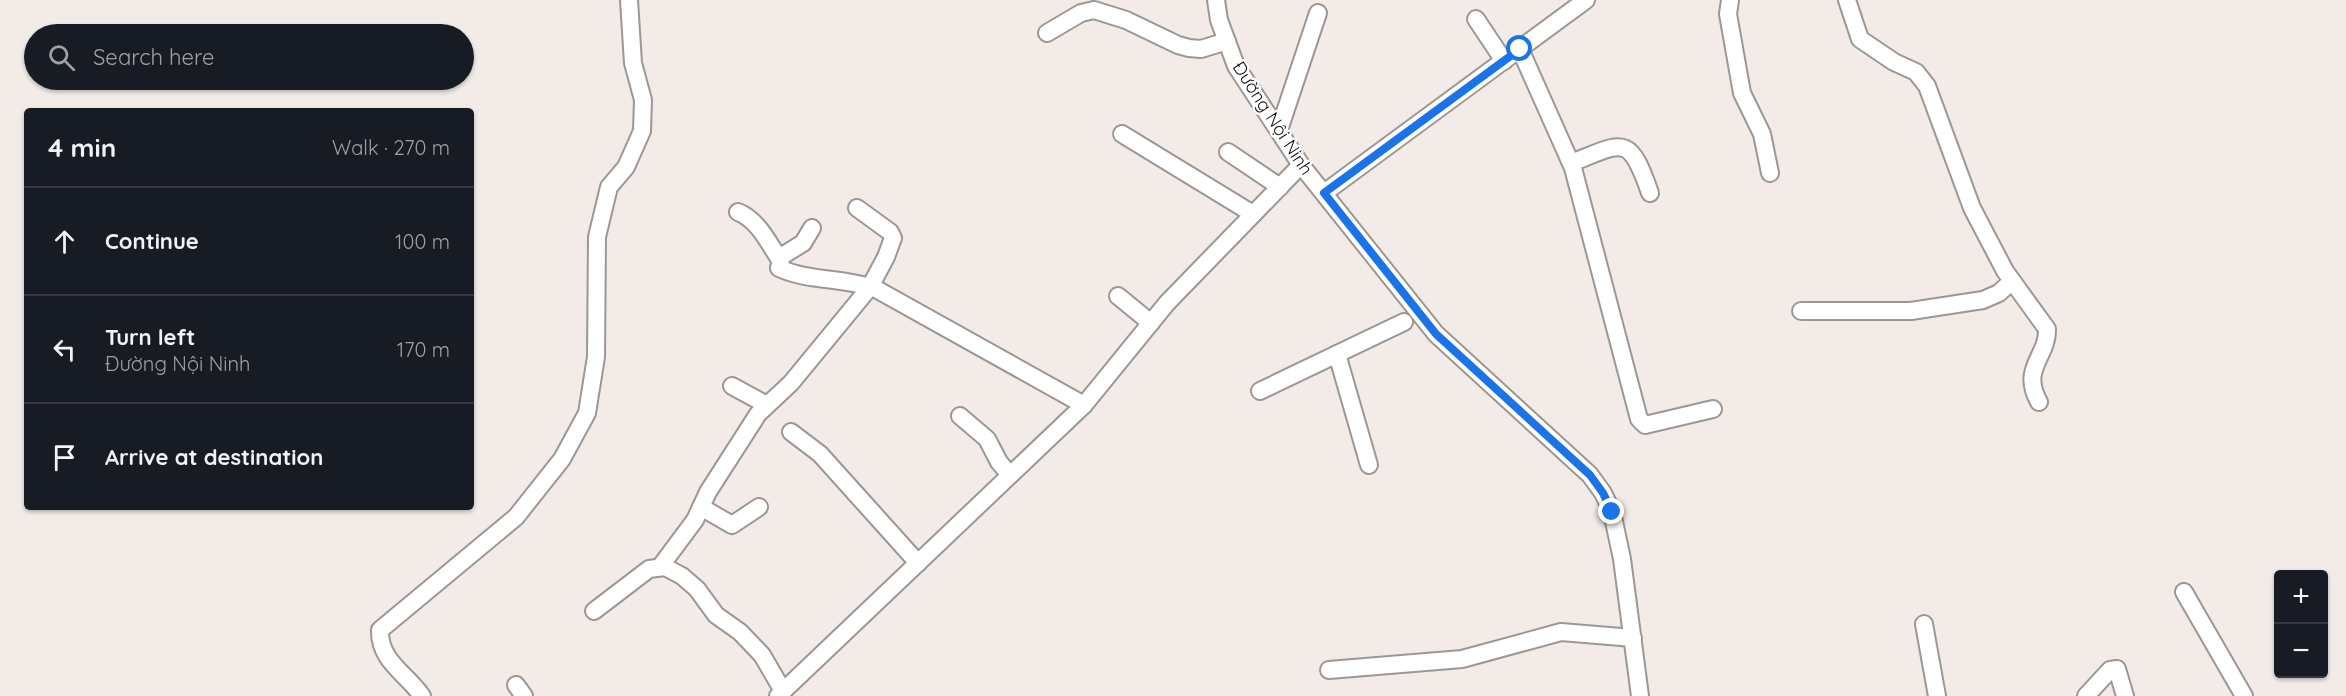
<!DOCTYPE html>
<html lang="en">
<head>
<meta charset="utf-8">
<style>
	:root { --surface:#171b24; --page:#242831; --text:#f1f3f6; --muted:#9ea1a6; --line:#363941 }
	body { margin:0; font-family:Quicksand,sans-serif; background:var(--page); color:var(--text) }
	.controls { position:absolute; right:18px; bottom:18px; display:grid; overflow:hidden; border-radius:6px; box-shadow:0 2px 4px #0004 }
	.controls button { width:54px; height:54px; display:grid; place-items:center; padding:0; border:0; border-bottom:2px solid var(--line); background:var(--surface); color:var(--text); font:30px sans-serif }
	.stop { position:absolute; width:18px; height:18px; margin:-14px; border:4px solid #1a73e8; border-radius:50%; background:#fff }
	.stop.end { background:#1a73e8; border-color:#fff; box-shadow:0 2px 6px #0008 }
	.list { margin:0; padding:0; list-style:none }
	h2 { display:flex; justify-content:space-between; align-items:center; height:78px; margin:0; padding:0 24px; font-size:26px }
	h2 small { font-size:20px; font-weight:400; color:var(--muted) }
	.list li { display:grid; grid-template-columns:39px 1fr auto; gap:18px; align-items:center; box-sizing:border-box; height:108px; padding:0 24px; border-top:2px solid var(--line) }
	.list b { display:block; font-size:22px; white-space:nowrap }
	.list p { margin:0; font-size:20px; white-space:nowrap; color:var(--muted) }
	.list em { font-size:20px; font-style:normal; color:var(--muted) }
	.icon { flex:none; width:33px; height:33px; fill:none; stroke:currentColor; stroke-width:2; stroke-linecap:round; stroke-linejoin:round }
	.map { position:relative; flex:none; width:2346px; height:696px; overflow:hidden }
	.search { position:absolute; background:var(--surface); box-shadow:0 2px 4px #0004; left:24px; top:24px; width:450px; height:66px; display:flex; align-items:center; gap:15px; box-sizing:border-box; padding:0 21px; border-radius:33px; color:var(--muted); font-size:22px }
	.panel { position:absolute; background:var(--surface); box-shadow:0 2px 4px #0004; left:24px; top:108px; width:450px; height:402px; border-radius:6px }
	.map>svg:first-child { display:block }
</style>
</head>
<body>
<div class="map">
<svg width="2346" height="696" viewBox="0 0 2346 696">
	<rect width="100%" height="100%" fill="#f2ebe7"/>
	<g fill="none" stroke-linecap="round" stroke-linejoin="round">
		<defs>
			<g id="minor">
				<polyline points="1216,0 1219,20 1236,66 1301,165 1436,334 1590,475 1603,493 1612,512 1622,559 1640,696"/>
				<polyline points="1730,0 1728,14 1742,93 1762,134 1770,173"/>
				<path d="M1847 0 1860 39 1894 62 1916 72 1927 86 1972 208 2005 271 2047 329C2048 357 2020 368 2039 402"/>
				<polyline points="1476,19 1504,61"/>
				<polyline points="1047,33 1081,13 1094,10 1126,20 1178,45 1189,48 1201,49 1227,41"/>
				<polyline points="1520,49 1573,168 1639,419 1645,425 1713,409"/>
				<polyline points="1279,130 1318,13"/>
				<polyline points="1122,134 1253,214"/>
				<polyline points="1228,152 1280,187"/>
				<path d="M1571 163C1623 143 1629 132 1650 193"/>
				<polyline points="1324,193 1586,0"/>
				<path d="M738 212C758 220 768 242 780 260"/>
				<path d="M812 228 803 243 782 256 779 268C809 282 845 277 876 289L1084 405"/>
				<polyline points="1118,296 1151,323"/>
				<polyline points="1801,311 1911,311 1983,300 1999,293 2012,281"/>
				<polyline points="1337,354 1369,465"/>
				<polyline points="732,386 767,405"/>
				<polyline points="1260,391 1404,322"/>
				<polyline points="960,416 987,439 999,462 1010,475"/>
				<polyline points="791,432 820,454 918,563"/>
				<polyline points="701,507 732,525 759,507"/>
				<polyline points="660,567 695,520 708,492 758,414 791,383 870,287 886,257 893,238 890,232 857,208"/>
				<polyline points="2184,592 2244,696"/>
				<polyline points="594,611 649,569 665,567 682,576 697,589 716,615 740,632 762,655 783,691"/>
				<polyline points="1924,624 1937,696"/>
				<polyline points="1329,670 1462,659 1561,632 1633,638"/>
				<polyline points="516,685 524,696"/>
				<path d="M422 696C406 673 379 661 380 630L516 517 562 459 587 413 596 357 597 237 609 187 626 167 642 131 643 100 633 63 629 0"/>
				<polyline points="778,696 1084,405 1167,303 1301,165"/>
				<polyline points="2086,696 2110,670 2117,669 2125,696"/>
			</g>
		</defs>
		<use href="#minor" stroke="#9d9794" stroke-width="20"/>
		<use href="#minor" stroke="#fff" stroke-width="16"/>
	</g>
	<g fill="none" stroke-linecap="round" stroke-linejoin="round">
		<polyline stroke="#1a73e8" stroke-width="8" points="1520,49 1324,193 1436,334 1590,475 1603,493 1612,512"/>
	</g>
	<g text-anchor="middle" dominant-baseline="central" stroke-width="5" stroke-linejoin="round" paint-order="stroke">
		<g font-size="18" fill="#13100f" stroke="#fff">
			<text transform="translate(1273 118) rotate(57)">Đường Nội Ninh</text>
		</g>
	</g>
</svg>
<div class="controls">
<button>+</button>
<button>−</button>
</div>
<div class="stop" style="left:1520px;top:49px"></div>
<div class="stop end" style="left:1612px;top:512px"></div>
<div class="search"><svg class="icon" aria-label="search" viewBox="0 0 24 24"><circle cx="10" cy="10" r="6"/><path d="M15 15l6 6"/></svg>Search here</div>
<section class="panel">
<h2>4 min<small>Walk · 270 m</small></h2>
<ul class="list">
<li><svg class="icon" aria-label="ahead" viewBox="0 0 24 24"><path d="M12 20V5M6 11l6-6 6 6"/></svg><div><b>Continue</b></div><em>100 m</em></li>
<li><svg class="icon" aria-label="left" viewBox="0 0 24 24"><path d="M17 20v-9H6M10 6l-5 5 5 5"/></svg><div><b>Turn left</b><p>Đường Nội Ninh</p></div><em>170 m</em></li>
<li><svg class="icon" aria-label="arrive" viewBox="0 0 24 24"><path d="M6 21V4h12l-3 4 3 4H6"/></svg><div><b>Arrive at destination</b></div></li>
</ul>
</section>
</div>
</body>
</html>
